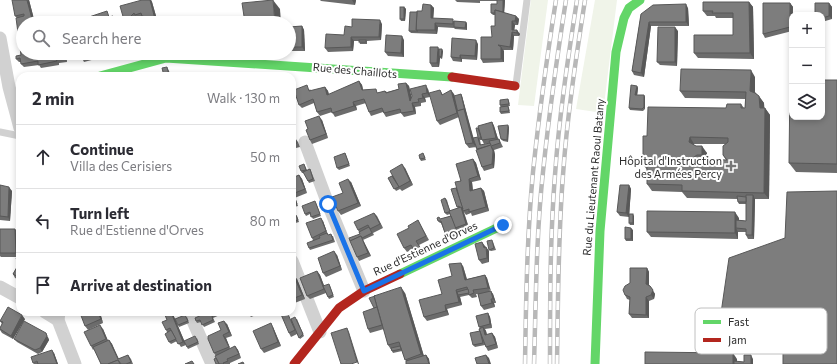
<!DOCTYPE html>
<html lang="en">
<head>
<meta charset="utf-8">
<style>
	:root { --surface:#fff; --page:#f7f7f7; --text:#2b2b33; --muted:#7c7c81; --line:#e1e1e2 }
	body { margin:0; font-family:Commissioner,sans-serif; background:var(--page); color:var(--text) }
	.controls { position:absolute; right:12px; top:12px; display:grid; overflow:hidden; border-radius:8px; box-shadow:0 2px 6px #0003 }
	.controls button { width:36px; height:36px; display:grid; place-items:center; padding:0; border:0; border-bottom:1px solid var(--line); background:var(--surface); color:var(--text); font:20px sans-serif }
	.stop { position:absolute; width:12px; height:12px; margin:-9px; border:3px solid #1a73e8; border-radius:50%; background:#fff }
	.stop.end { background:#1a73e8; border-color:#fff; box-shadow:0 1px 4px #0008 }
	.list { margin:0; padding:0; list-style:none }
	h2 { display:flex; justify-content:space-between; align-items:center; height:52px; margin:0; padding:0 16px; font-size:17px }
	h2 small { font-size:13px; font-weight:400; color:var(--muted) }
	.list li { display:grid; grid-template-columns:26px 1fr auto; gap:12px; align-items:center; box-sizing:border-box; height:64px; padding:0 16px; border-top:1px solid var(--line) }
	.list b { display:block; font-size:15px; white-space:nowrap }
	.list p { margin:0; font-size:13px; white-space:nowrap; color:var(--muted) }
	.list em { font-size:13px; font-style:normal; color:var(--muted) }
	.icon { flex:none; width:22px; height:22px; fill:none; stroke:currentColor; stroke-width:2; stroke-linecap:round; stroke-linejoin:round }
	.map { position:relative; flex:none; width:837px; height:364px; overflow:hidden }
	.search { position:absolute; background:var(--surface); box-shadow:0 2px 6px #0003; left:16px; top:16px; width:280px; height:44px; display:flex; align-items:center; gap:10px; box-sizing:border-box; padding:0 14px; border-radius:22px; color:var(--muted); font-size:15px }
	.panel { position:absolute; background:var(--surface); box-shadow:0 2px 6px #0003; left:16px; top:72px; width:280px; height:244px; border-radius:12px }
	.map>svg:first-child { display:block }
</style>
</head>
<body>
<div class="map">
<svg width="837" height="364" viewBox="0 0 837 364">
	<rect width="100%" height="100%" fill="#fff"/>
	<g fill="#f0f4e9">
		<polygon points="531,0 548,0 534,106 518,105"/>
		<polygon points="595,0 617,0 603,113 576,109"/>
	</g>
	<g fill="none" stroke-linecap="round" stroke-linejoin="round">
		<g stroke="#d1d1d1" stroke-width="7">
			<polyline points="516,85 527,0"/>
			<polyline points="0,132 20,136"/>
		</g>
		<g stroke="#d1d1d1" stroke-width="13">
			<polyline points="0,38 9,87 20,128"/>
			<polyline points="305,142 328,204 364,291"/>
			<polyline points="292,261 320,332"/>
			<polyline points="0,287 20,298"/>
			<polyline points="45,312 58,320"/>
			<polyline points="59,312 58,320 75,364"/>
			<polyline points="189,312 212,364"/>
		</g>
		<g stroke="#63d668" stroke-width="9">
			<polyline points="100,76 166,58 452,77"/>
			<polyline points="400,274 503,225"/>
			<polyline points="595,364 600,231 616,52 624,18 629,8 640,0"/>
		</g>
		<g stroke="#b3261e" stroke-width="9">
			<polyline points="452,77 515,86"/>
			<polyline points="294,364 339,308 364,291 400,274"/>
		</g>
		<defs>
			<g id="rail">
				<path d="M525 364C526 300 527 236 533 172 539 115 547 57 556 0"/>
				<path d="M534 364C536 300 536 236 543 172 549 115 557 57 566 0"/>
				<path d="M550 364C550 301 550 238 555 175 559 117 568 58 577 0"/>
				<path d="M557 364C558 301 558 238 563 175 567 117 576 58 585 0"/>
			</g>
		</defs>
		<use href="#rail" stroke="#b8b8b8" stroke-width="4.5"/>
		<use href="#rail" stroke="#fff" stroke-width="3" stroke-dasharray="9" stroke-linecap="butt"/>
	</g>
	<g fill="#6c6c6c" fill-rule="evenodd">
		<polygon points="29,0 35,23 23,23 23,53 65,53 67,62 59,63 59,65 41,68 39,65 24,67 21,64 21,62 19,62 16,59 21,55 17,18 15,16"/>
		<polygon points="142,0 151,0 152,2 158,23 148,23 147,20 144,20 143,17 138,19 137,17 132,20 132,23 126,23 126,22 126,23 117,23 124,19"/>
		<polygon points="320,0 356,0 355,5 321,1"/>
		<polygon points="455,0 505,0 504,13 516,16 519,19 518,25 515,25 514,30 520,34 519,36 514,36 513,50 503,50 504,51 504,62 483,63 481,59 492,37 495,26 495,15 493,15 491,13 497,4 497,1 480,1 480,3 457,2"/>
		<polygon points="749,2 753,7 754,59 698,58 694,53 733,35 733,18 716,18 715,16 707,16 703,11"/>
		<polygon points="790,3 793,7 792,31 765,38 763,34"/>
		<polygon points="829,3 832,7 832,19 822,22 822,15"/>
		<polygon points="431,5 434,8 433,19 454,21 466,22 467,24 467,30 455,29 454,28 438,27 437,34 411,33 409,31 417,12 422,11"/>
		<polygon points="404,7 406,9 405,21 401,21 400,19"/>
		<polygon points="688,8 689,26 651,26 644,77 634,75 632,71 641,14"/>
		<polygon points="382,24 381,40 367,41 367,44 360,44 359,41 354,41 353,51 328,52 325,48 344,35 352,27"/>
		<polygon points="302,26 304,30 305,51 289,51 289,27"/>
		<polygon points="678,31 677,66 660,65 657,62"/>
		<polygon points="404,40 404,57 388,56 385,52"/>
		<polygon points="478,44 477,60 462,59 462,62 453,61 451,57"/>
		<polygon points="439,49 443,51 442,59 440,58 439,67 432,67 430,63"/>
		<polygon points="80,53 101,53 103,57 84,62 82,58"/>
		<path d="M755 77V92L764 103V108H765L770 115 769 199H755L754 239H748L746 235V232H738V239L651 237 647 232 739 218V220L746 221V204H739L738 202V199L687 198 682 192 652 191 647 184V170L643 164 647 136 726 108 741 104 744 108H745V99L685 98 680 91ZM694 144H725L723 155 726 160 707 159V153L694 145Z"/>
		<polygon points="837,80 837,173 796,172 789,163"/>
		<polygon points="359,81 362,85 363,90 378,93 385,91 387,92 399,89 406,83 409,86 411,98 428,89 430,97 425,98 426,102 421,103 421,106 415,107 416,114 404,117 401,113 386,117 383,112 371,116 369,112 366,103 356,106 357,110 335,117 332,112 320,116 317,112 314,103 302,108 299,105 310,89 311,91 325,87 328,91 329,95"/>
		<polygon points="637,86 638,88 637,95 644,95 645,97 645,109 643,111 630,110 629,108"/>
		<path d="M440 90 443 95 454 94 455 98 461 94 462 96 473 138 478 137V128L492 122 494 126 498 139H499L503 147 494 150 495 155 494 168 484 171 482 167 477 150 475 145 476 147 469 148 466 144 459 117 440 125 437 121ZM480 140H482L484 144 490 143 481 145Z"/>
		<polygon points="508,99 509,101 510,106 508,106 509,108 510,113 501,114 500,112 501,107 500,105"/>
		<polygon points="322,120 328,138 312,144 310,140 308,129"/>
		<polygon points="509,127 508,142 503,141 501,139"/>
		<polygon points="292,135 294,139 295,138 298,142 300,147 292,149"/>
		<polygon points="345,153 346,155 350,166 339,170 337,168"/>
		<polygon points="423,153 426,160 421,161 420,159"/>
		<polygon points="473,159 476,163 481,180 472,182 473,190 481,188 484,191 489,211 472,216 471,213 466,215 464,212 469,228 458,232 459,236 451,240 448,235 446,235 445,233 441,223 440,223 438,221 440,219 451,216 450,214 447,215 445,213 445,198 447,200 450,211 458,208 457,207 456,188"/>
		<polygon points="305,166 307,170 310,169 311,171 315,181 309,183 304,173 302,173 301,171"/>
		<polygon points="405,168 413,185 402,191 400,189 396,191 388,178"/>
		<polygon points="299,175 302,179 307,193 292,199 292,177 292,178"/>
		<polygon points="351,182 361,206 341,215 338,211 343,193"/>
		<polygon points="0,185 12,191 10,221 0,220"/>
		<polygon points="629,185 631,189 629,217 620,216 617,212"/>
		<polygon points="296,200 298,206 294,207 292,205"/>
		<polygon points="316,203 321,216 313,219 310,214 306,216 305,214"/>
		<polygon points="374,213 383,228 373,233 374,235 363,240 371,256 359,261 357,257 360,234 358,230"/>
		<polygon points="292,216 297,216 299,222 292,224"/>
		<polygon points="634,216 634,225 630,225 629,223"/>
		<polygon points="418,220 429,240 419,245 423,253 417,256 413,249 407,252 404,248 409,228"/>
		<polygon points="323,221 328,235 333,236 335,242 310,250 309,248 313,240 312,238"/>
		<polygon points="0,229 18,233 19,254 20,253 20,280 15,278 13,274 19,263 16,259 17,257 1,257 0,256"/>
		<polygon points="633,230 633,241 626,241 625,239"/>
		<polygon points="785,238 783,339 725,327 720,320"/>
		<polygon points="493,242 496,250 491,251 489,250"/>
		<polygon points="485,246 489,251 489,262 482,264 479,260"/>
		<polygon points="337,255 342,270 326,277 323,273"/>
		<polygon points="463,266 467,279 485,275 487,278 490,291 493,294 496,303 494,303 495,307 484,310 481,306 478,294 476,294 477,297 472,298 469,295 460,297 462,305 447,309 449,315 427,321 424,317"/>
		<polygon points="647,268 649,272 649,285 650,286 655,294 654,299 649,301 649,318 632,318 629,314 630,300 627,299 625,295 630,283"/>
		<polygon points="317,271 320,275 324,286 330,286 334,297 329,299 326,293 310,299 307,296"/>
		<polygon points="292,276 297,279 305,299 292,304"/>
		<polygon points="405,293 424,356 426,355 429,359 406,361 402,351 393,353 392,351 388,345 384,329 370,333 368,329 374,308"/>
		<polygon points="83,312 111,312 101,316 103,323 88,330 85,326"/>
		<polygon points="172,312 186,345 181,347 177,341 171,344 169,342 167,332 166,330 167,320"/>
		<polygon points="221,312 222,314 213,318 215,322 204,327 201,322 197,323 196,321"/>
		<polygon points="247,312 263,312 251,317"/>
		<polygon points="488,313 490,317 492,328 485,329 486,331 487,335 492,333 495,337 498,348 488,351 485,345 475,347 473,345 480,328 479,327"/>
		<polygon points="187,317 189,323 179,327 178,325"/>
		<polygon points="25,319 13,339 2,333 0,330 0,328 2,324 0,321"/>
		<polygon points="291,319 297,319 304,336 300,339 297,334 291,337 289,333"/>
		<polygon points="227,324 232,336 226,338 230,349 235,346 238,350 241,358 230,363 230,364 216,364 216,356 214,353 221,330"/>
		<polygon points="273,327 281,346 264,353 261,349"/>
		<polygon points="103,329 108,341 109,340 112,344 119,359 128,355 131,359 133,364 101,364 94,349 93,350 91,346"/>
		<polygon points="48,337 49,340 42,352 38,354 17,342 14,339"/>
		<polygon points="197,338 199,344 188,349 187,347"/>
		<polygon points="54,353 58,364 34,364 33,363"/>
	</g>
	<g fill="#585858">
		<polygon points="27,0 29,0 35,23 33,23"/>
		<polygon points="150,0 151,0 152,2 158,23 156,23"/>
		<polygon points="273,0 280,9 281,23 275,23"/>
		<polygon points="352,0 356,0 355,5"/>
		<polygon points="503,0 505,0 504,15 503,13"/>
		<polygon points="749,2 753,7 754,59 750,53"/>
		<polygon points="790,3 793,7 792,30 790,27"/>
		<polygon points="829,3 832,7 832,19 829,16"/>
		<polygon points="686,4 688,8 689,26 686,22"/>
		<polygon points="431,5 434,8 433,22 431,18"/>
		<polygon points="404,7 406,9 405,21 404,19"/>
		<polygon points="113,16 115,20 116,23 115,23"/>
		<polygon points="516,16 519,19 518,25 515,21"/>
		<polygon points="130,17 132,20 132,23 131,23 129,21"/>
		<polygon points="182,18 185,21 185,23 183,23"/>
		<polygon points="380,20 382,24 381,40 379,37"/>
		<polygon points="512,21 515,25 514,32 512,30"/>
		<polygon points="466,22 467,24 467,30 465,28"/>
		<polygon points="649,22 651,26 644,77 641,73"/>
		<polygon points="435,23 438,27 437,34 435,30"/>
		<polygon points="302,26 304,30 305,51 302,47"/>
		<polygon points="675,27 678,31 677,66 675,62"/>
		<polygon points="517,30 520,34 519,36 517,33"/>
		<polygon points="512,32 514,36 513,50 510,47"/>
		<polygon points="402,36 404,40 404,57 401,53"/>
		<polygon points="351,37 354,41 353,51 351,47"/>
		<polygon points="476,40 478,44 477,60 475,56"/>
		<polygon points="438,47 440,51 439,56 440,58 439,67 437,63"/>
		<polygon points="501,47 504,51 504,62 501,59"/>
		<polygon points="442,49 443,51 442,59 441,57"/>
		<polygon points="63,53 65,53 67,62 64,58"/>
		<polygon points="460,55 462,59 462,62 460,58"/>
		<polygon points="167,67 169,71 171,76 169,76"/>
		<polygon points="751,70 755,77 755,98 750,91"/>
		<polygon points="359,81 362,85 364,94 362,90"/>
		<polygon points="406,83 409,86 413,103 412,103 415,107 416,114 414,111 410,101"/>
		<polygon points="426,85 428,89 430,97 427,93"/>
		<polygon points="637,86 638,88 637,97 635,95"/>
		<polygon points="325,87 328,91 330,99 327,95"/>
		<polygon points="451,90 454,94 460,117 457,113"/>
		<polygon points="422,94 425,98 426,102 423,98"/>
		<polygon points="461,94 462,96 476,147 473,143 464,109"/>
		<polygon points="644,95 645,97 645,109 644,107"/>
		<polygon points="759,96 764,103 765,115 760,108"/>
		<polygon points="353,102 356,106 357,110 354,106"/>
		<polygon points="765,108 770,115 769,199 764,193"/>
		<polygon points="319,116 322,120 328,138 326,134"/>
		<polygon points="492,122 494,126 499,142 496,138"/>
		<polygon points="508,125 509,127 508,142 507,140"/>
		<polygon points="690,137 694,144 694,149 689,142"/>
		<polygon points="491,146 494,150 495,155 494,168 492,164"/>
		<polygon points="702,146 707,153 707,162 702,155"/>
		<polygon points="473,159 476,163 481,180 478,176"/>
		<polygon points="402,164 405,168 413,185 410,181"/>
		<polygon points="299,175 302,179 307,193 305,189"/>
		<polygon points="348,179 351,182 361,206 358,203"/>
		<polygon points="469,179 472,182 473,194 470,191"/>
		<polygon points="629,185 631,189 629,217 626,213"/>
		<polygon points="9,187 12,191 10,221 8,217"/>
		<polygon points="481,188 484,191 489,211 486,207"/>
		<polygon points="753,195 755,199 754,239 752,235"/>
		<polygon points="461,207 463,211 469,228 466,224"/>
		<polygon points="735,212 739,218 739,228 736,228 738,232 738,239 735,233"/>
		<polygon points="374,213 377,216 383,228 380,224"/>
		<polygon points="633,214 634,216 634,225 633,223"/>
		<polygon points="321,218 323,221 328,235 326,231"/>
		<polygon points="631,228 633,230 633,241 631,239"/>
		<polygon points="15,229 18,233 19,257 16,253"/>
		<polygon points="361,236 371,256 368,253"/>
		<polygon points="482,242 485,246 486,250 486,247 489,251 489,262 487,258"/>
		<polygon points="334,251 337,255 342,270 340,266"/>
		<polygon points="461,263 463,266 468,284 465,280"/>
		<polygon points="647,268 649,272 649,288 646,284"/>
		<polygon points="317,271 320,275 327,293 324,289"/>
		<polygon points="485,275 487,278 491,291 488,288"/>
		<polygon points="294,276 297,279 305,299 302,295"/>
		<polygon points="650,286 655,294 654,299 651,295"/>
		<polygon points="401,287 405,293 425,360 421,354"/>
		<polygon points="456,290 459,294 458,295 460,297 462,305 459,302"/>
		<polygon points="491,291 493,294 496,303 493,299"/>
		<polygon points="646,297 649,301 649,318 646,315"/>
		<polygon points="491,299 494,303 495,307 492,303"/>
		<polygon points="445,305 447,309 449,315 446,311"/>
		<polygon points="171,312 172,312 186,345 183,342"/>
		<polygon points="98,313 101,316 103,323"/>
		<polygon points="488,313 490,317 492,328 490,324"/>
		<polygon points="22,315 25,319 13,339 11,336"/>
		<polygon points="224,321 227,324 232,336 229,332"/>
		<polygon points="271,323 273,327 281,346 278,342"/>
		<polygon points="100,325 103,329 109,343 106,339"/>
		<polygon points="483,327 486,331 488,339 485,335"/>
		<polygon points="347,328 349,332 359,364 358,364 357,362"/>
		<polygon points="46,333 49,340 42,352 40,348"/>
		<polygon points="492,333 495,337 498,348 496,344"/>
		<polygon points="223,335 226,338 231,350 229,347"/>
		<polygon points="109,340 112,344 120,363 118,359"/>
		<polygon points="235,346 238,350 241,358"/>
		<polygon points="52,350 54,353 58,364 57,364"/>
		<polygon points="733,353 737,359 737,364 733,364"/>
		<polygon points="426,355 429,359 430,364 429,364"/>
		<polygon points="486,355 489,358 491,364 489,364"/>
		<polygon points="751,355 753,359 753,364 751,364"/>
	</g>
	<g fill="#7d7d7d" stroke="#585858" fill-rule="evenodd">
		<polygon points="12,0 27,0 33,23 23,23 23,53 63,53 64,58 56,59 57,61 38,65 38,61 21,64 20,58 16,59 16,56 21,55 16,18 24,16 24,14 15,16"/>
		<polygon points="142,0 150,0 156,23 148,23 146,17 142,16 141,13 135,15 134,13 130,17 129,21 124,20 120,6"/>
		<polygon points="273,0 275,23 245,23 242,3"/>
		<polygon points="497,0 503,0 503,12 495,10 495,13 491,13 491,4 497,4"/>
		<polygon points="703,2 749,2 750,53 694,53 694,35 733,35 733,13 712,13 713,11 703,11"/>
		<polygon points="763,3 790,3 790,27 763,34"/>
		<polygon points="815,3 829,3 829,16 822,18 822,15 815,15"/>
		<polygon points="423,4 431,5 431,18 453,19 453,24 435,23 435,30 416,30 417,11 422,11"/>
		<polygon points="686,4 686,22 649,22 641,73 632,71 641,14 653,5"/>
		<rect x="400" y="7" width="4" height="12"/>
		<polygon points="495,10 516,16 515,21 512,21 512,30 517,30 517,33 512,32 510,47 498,45 501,47 501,59 481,59 481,37 492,37 491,26 495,26"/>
		<polygon points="107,11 109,17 113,16 115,23 91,23 89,17"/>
		<polygon points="410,12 417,12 416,30 418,31 409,31"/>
		<polygon points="182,18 183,23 164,23 164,19"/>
		<polygon points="226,18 226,22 244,20 245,23 201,23 201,22 217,19"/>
		<polygon points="124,19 125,23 117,23 116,21"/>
		<polygon points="352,19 380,20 379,37 351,37 351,47 325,48 326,34 344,35 345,26 352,27"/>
		<polygon points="454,21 466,22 465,28 454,27"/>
		<polygon points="302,26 302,47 289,47 289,27"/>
		<polygon points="658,27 675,27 675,62 657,62"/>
		<polygon points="386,35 402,36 401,53 385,52"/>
		<polygon points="452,38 476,40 475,56 460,55 460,58 451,57"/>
		<rect x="359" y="40" width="7" height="2"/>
		<polygon points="430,47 438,47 437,63 430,63"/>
		<polygon points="439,49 442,49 441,57 439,56"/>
		<polygon points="80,53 100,53 82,58"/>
		<polygon points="167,67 169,76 164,76 162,68"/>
		<path d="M681 69 751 70 750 91 755 93 759 96 760 108H765L764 193 682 191V185L647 184V165L643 164V136H647L648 107 726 108 727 104H741V108H745L746 92 680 91ZM690 137 728 138V142L723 146V155L727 160 691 159 697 155H702V146H696L689 142Z"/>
		<polygon points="153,73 154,76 141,76"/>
		<polygon points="790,79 792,79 792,117 822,117 822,80 837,80 837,164 789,163"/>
		<polygon points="359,81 362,90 376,89 377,93 385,91 386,93 399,89 398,84 406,83 410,101 412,96 410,89 426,85 427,93 422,94 423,98 418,99 419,102 412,103 414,111 401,113 400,109 384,113 382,108 369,112 364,99 353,102 354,106 332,113 331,108 317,112 313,99 299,105 294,90 307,85 309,91 325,87 327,95"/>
		<polygon points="631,85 637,86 635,95 644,95 644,107 642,109 629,108"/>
		<polygon points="440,90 442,95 451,90 457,113 437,121 429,93"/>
		<polygon points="461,94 465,111 464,109 457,111 458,113 454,96"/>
		<polygon points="508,99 509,104 500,105 500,100"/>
		<polygon points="508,106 509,111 500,112 500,107"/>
		<polygon points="464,109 473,143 466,144 457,111"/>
		<polygon points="319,116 326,134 310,140 306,130 308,129 305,121"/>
		<polygon points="492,122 496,138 482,140 478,126"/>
		<polygon points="508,125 507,140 501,139 498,126"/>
		<polygon points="476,128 478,128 481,138 478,138 480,145 490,143 491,145 477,149 473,138 478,137"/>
		<polygon points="292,138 293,139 295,138 297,143 292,145"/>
		<polygon points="499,139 500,143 491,146 493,151 492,164 482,167 476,150 491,145 489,141"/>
		<polygon points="345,153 349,164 337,168 334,157"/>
		<polygon points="423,153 425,158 420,159 419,155"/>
		<polygon points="473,159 478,176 469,179 470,191 481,188 486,207 469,212 469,209 463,211 455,182 461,181 456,164"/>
		<polygon points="304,164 306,170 301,171 299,166"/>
		<polygon points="402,164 410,181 399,187 390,171"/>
		<polygon points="310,169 313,179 308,181 303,172"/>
		<polygon points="299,175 305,189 292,194 292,178"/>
		<polygon points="392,176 399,187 394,189 388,178"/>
		<polygon points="348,179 358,203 338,211 332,197 343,193 339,183"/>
		<polygon points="0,185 9,187 8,217 0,216"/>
		<polygon points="620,185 629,185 626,213 617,212"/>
		<polygon points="456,188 463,209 461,207 460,208 459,206 457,207 451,189"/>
		<polygon points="837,191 837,364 783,364 783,333 720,320 729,258 785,238 787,192"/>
		<polygon points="746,195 753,195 752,235 746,235 746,229 736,228 736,220 746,221"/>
		<polygon points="737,196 746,197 746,202 738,202"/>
		<polygon points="295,198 297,204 292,205 292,199"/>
		<polygon points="445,198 450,211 449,212 445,213 441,200"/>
		<polygon points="315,201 320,214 311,217 310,212 305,214 302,206"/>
		<polygon points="461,207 466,224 455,228 449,211"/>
		<polygon points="647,211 735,212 735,233 647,232"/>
		<polygon points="374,213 380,224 370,229 368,225 358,230 354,222"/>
		<rect x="629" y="214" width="4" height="9"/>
		<polygon points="296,215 298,220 292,222 292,216"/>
		<polygon points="451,216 458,234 450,238 448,234 452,231 445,233 441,221 438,221 437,218 439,217 440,219"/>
		<polygon points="321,218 326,231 312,238 306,223"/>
		<polygon points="418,220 426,236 416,241 421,249 415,252 411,245 404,248 397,234 409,228 408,226"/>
		<polygon points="369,227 372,233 362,238 361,236 350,241 349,238 360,234 359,232"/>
		<polygon points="625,227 631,228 631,239 625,239"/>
		<polygon points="0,229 15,229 16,253 0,253"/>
		<polygon points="327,233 328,235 331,234 333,240 309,248 307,243 320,238 319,236"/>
		<polygon points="361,236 368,253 357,257 350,241"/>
		<polygon points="492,240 494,248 489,250 487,241"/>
		<polygon points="482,242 484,248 486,247 487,258 479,260 475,244"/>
		<polygon points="334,251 340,266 323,273 318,258"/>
		<polygon points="19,253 20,253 20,278 13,274 20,262 16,259"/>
		<polygon points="461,263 465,280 485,275 488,288 473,290 474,293 469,295 467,287 456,290 459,302 445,305 446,311 424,317 419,300 442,294 438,280 452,276 449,264"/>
		<polygon points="630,268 647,268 646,284 650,286 653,290 651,295 646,297 646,315 629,314 630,297 625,295 623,290 625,286 630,283"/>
		<polygon points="317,271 324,289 307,296 300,278"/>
		<polygon points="292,276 294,276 302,295 292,299"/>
		<polygon points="329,284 333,295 328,297 323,286"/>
		<polygon points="401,287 421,354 405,360 399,342 388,345 374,296"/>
		<polygon points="468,289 469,293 458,295 457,292"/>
		<polygon points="491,291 493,299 491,299 492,303 481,306 478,294"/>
		<polygon points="374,296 377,307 374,308 369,298 375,296"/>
		<polygon points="8,307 22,315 11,336 0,329 0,328 3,322 0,321"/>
		<polygon points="377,307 382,325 368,329 363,312"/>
		<polygon points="83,312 100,312 98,313 101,319 85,326 80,313"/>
		<polygon points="164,312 171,312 165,314"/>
		<polygon points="171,312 183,342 178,344 170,328 166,330 162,322 167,320 165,315"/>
		<polygon points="205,312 221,312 212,316 213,320 202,325 200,320 196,321 195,318 206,313"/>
		<polygon points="280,312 287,312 295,330 289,333"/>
		<polygon points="488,313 490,324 479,327 476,316"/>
		<polygon points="185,315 188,321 178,325 175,319"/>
		<polygon points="295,317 303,334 299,338 291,319"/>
		<polygon points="24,321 46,333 47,336 40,348 35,350 14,339"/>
		<polygon points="224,321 229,332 223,335 229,347 214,353 208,339 208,336 221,330 218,323"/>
		<polygon points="271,323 278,342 261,349 253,331"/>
		<polygon points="100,325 106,339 91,346 84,332"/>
		<polygon points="483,327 485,335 492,333 496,344 486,347 479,329"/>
		<polygon points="347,328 357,362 351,364 341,364 331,333"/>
		<polygon points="171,330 176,339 169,342 165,334"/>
		<polygon points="480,331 483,343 473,345 470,333"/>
		<polygon points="195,336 198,342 187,347 184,341"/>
		<polygon points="109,340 118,359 128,355 131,362 126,364 121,364 118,360 108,364 101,364 93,347"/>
		<polygon points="235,346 239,354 227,359 228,361 223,363 224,364 219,364 215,356"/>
		<polygon points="400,346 401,349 392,351 391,348"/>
		<polygon points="52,350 57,364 38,364 37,361 33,363 31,357"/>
		<polygon points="645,352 733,353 733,364 645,364"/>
		<polygon points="426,355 429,364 406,364 406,361"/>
		<polygon points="486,355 489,364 477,364 475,358"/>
		<polygon points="744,355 751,355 751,364 734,364 734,361 744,362"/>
		<polygon points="216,358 219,364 216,364 214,359"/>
		<polygon points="118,360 120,364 108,364"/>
		<polygon points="192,361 194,364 185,364"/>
		<polygon points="243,362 244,364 238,364"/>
	</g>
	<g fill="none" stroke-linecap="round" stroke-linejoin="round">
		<polyline stroke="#1a73e8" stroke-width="5" points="328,204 364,291 503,225"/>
	</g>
	<path fill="#767676" stroke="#fff" stroke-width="1.5" d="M729 160h4v4h4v4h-4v4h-4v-4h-4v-4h4z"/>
	<g text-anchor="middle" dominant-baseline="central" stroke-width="4" stroke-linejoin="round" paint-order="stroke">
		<g font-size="11" fill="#2c2c2c" stroke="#fff">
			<text transform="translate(355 70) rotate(5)">Rue des Chaillots</text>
			<text transform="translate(593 177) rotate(-85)">Rue du Lieutenant Raoul Batany</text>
			<text transform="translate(425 248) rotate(-25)">Rue d'Estienne d'Orves</text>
		</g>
		<g font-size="11" fill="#2c2c2c" stroke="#fff" text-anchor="end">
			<text x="722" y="160">Hôpital d'Instruction<tspan x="722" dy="13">des Armées Percy</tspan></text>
		</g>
	</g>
	<rect x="695" y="308" width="132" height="46" rx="6" fill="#fff" stroke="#c0c0c0" stroke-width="1"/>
	<rect x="703" y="320" width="18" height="4" fill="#63d668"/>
	<rect x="703" y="338" width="18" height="4" fill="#b3261e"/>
	<g font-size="11" fill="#2c2c2c">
		<text x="728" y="326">Fast</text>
		<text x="728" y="344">Jam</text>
	</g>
</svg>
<div class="controls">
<button>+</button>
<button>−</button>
<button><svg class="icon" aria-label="layers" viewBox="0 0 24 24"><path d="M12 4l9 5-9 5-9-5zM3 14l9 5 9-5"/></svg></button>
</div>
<div class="stop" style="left:328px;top:204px"></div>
<div class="stop end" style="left:503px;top:225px"></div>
<div class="search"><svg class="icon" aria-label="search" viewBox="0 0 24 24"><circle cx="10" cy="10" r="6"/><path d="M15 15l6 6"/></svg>Search here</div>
<section class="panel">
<h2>2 min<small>Walk · 130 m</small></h2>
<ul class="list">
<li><svg class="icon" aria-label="ahead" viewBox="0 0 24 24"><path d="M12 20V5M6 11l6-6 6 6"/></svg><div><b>Continue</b><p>Villa des Cerisiers</p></div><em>50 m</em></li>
<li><svg class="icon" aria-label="left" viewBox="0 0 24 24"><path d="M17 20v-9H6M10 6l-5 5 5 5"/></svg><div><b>Turn left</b><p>Rue d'Estienne d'Orves</p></div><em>80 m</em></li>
<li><svg class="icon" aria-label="arrive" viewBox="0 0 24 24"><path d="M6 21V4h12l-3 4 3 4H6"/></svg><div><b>Arrive at destination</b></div></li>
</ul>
</section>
</div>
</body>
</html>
